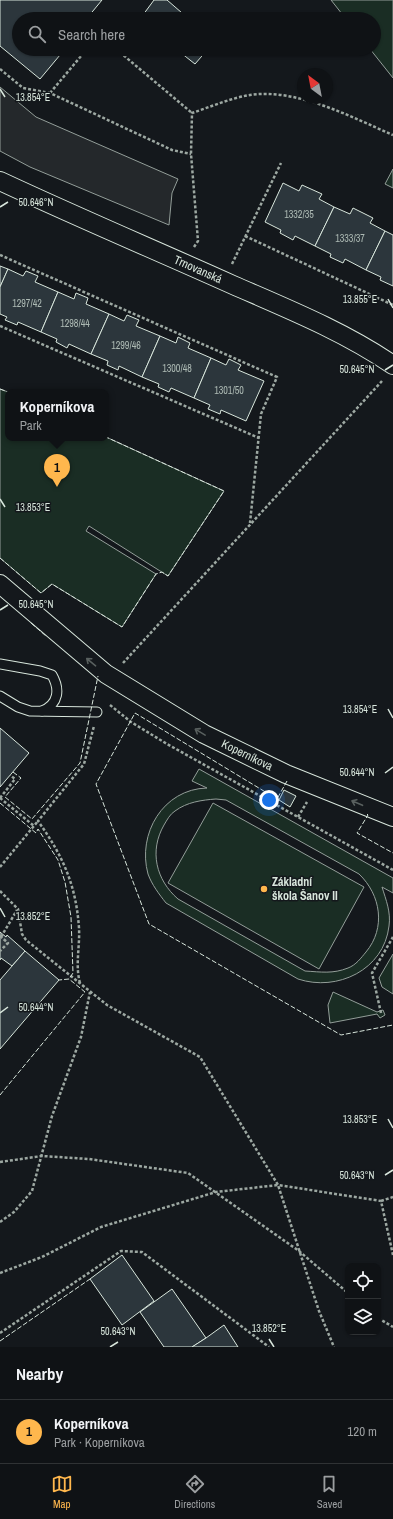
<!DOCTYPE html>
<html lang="en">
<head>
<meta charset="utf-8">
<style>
	:root { --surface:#0f1215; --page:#181b1e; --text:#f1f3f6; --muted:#9b9ea0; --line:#2f3234; --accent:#ffb74d }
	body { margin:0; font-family:"Archivo Narrow",sans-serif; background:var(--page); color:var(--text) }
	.controls { position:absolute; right:12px; bottom:12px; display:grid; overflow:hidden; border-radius:8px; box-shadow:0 1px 3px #0004 }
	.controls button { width:36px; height:36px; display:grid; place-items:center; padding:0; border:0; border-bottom:1px solid var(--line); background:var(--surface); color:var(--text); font:20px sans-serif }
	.compass { position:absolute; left:297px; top:68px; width:36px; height:36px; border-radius:50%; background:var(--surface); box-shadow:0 1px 3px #0004; rotate:328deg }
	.you { position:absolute; left:269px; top:800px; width:14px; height:14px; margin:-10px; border:3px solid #fff; border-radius:50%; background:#1a73e8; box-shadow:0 0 0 6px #1a73e833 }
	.badge { display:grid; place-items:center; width:26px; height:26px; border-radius:50%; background:var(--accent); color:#111; font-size:13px; font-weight:700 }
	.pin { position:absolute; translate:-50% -33px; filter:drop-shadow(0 1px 2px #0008) }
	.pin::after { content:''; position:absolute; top:21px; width:14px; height:12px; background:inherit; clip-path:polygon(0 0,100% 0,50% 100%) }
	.popup { position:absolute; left:5px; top:389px; width:104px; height:52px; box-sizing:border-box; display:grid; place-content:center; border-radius:8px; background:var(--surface); filter:drop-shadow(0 1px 3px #0005); font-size:13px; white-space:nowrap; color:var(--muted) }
	.popup b { font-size:15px; color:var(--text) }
	.popup::after { content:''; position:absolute; left:50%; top:100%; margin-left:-8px; border:8px solid transparent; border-top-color:var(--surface) }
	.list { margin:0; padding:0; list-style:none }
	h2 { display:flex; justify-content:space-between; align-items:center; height:52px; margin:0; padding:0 16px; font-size:17px }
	h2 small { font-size:13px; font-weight:400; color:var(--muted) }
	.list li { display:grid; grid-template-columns:26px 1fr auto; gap:12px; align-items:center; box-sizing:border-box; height:64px; padding:0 16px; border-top:1px solid var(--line) }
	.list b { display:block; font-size:15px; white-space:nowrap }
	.list p { margin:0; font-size:13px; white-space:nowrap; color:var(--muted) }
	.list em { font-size:13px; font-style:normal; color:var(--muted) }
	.icon { flex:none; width:22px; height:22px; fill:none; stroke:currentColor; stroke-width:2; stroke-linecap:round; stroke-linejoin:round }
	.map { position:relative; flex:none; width:393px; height:1347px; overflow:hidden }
	.search { position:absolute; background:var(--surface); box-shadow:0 1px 3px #0004; left:12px; right:12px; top:12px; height:44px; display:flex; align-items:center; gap:10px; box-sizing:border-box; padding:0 14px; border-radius:22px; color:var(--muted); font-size:15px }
	.sheet { height:116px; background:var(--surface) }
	nav { display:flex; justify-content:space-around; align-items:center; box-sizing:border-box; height:56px; border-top:1px solid var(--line); background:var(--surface); font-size:11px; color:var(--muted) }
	nav a { display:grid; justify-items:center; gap:2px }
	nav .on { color:var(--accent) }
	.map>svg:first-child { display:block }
</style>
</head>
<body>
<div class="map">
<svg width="393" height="1347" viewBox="0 0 393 1347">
	<rect width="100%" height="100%" fill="#14181c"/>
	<g fill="#1a2d24" stroke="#939e99" fill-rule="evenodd">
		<polygon points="331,0 393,0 393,78 370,49 374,49 374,19 346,19"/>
		<polygon points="393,169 393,188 385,184"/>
		<polygon points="0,389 8,392 8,438 106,437 224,491 168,576 89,526 86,531 156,574 122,627 52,584 41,593 0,558"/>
		<path d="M199 769 393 878V893L382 887C386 900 391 912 389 926 384 970 337 992 298 979L166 903C159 894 152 885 148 874 137 834 163 789 207 788L192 781ZM216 799 226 800 359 874C381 895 386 928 366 952 361 958 356 965 348 968 333 974 321 972 305 971L178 899C156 880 149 851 164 825 167 820 170 814 175 811 187 802 202 800 216 799Z"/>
		<polygon points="213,803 364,887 319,969 168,883"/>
		<polygon points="393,954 393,994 382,987 379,978"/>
		<polygon points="333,992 377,1012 383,1010 385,1015 380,1018 377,1014 330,1023 328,1005"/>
	</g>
	<polygon fill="#24282b" stroke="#939e99" points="0,87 36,117 178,179 172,193 169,225 30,167 0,151"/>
	<g fill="#2c363c" stroke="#d8e6dc">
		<polygon points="0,0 102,0 88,17 89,19 19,19 19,49 65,49 40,79 0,46"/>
		<polygon points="154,0 167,0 189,19 140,19"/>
		<polygon points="176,49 208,49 195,64"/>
		<polygon points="283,183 299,191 302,185 322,194 319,199 334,207 315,246 295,236 293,240 280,233 281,230 265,222"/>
		<polygon points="334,207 350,214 353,208 373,218 370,223 385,231 366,270 345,259 343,263 330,257 331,254 315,246"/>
		<polygon points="385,231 393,235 393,286 380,280 381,277 366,270"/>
		<polygon points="0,266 8,269 0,287"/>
		<polygon points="8,269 23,276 26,271 38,276 35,282 58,292 41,332 18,322 17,325 5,320 7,317 0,314 0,287"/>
		<polygon points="58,292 74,299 76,293 88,298 86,304 109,314 91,354 69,344 67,348 56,342 57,339 41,332"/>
		<polygon points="109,314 124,321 127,315 139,320 136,326 160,336 142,377 119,366 118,370 107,365 108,361 91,354"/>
		<polygon points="160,336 176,343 178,337 190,343 188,348 211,358 194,398 171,388 169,392 158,387 159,384 142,377"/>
		<polygon points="211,358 226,365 229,359 241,365 238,370 264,381 246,421 221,410 220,414 208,409 210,405 194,398"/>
		<polygon points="0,728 29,753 0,787"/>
		<polygon points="284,790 296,796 290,807 279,800"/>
		<polygon points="0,932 6,937 7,935 25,951 12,966 1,958 0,960"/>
		<polygon points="25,951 59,980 0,1049 0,980"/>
		<polygon points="122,1255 154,1301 122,1325 90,1279"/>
		<polygon points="172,1289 206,1338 192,1347 164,1347 140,1312"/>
		<polygon points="224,1325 238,1347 192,1347 206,1338"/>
	</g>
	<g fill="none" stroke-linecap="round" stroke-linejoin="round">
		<defs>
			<g id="service">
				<path d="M0 664 40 671 52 675C60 689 59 704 42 711"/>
				<polyline points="0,696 18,707 30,711 97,712"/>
			</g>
			<g id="minor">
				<path id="s1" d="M0 181C77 217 155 250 233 285 288 309 343 331 393 365"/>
				<path id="s2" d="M0 584 106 674 204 734 286 774 393 817"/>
			</g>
		</defs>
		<use href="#service" stroke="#d8e6dc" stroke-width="11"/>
		<use href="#minor" stroke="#d8e6dc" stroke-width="20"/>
		<g stroke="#9da8a2" stroke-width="2.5" stroke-dasharray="3 2" stroke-linecap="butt">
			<polyline points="116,49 192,113"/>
			<polyline points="0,69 23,88 50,93 172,150 191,154"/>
			<polyline points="50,93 87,49"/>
			<polyline points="245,236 393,305"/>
			<path d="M194 247 198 241 191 154 192 113C210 107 231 98 250 95 297 88 351 117 393 135"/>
			<polyline points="0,255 277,377 261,414 250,523"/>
			<polyline points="232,264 281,163"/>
			<polyline points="0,326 259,438"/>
			<polyline points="123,663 382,381"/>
			<polyline points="110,705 131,722 167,744 393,870"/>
			<polyline points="0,798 34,826"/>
			<polyline points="0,798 15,779 10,775"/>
			<polyline points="298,817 307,802"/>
			<polyline points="0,867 38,821"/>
			<polyline points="0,891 18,909 22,934 26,940 107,1005 200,1057 278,1185 381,1201 393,1255"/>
			<polyline points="0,936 8,943 0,951"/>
			<polyline points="1,937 17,910"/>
			<path d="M80 983C75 965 80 947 79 928 76 885 63 856 38 821L84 764 94 726"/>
			<polyline points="381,1013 372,973 393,937"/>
			<polyline points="0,1162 42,1156 89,1159 188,1173 299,1251 348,1293"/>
			<polyline points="381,1201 393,1197"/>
			<polyline points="0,1222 14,1212 32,1191 52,1116 81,1037 90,992"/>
			<polyline points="0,1273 42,1257 101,1227 216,1192 278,1185 319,1311 334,1347"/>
			<polyline points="378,1318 393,1327"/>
			<polyline points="0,1333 121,1251 142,1252 269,1347"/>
		</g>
		<use href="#service" stroke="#14181c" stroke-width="9"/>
		<use href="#minor" stroke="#14181c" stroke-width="18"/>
		<g stroke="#d8e6dc" stroke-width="1" stroke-dasharray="5 2" stroke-linecap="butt">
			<polyline points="0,389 8,392"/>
			<polyline points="0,558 41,593 52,584 122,627 156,574 162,572 168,576 224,491 106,437"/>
			<polyline points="31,623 46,636"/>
			<polyline points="13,772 21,778 5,797 32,819 80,763 98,676"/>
			<polyline points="287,781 277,799 135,713 96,784 149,924 341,1035 393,1025"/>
			<polyline points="0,803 36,833 38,829 58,860 65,882 71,917 73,973 69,979 59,980"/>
			<polyline points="367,814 368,815 357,833 393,853"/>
			<polyline points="0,1095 85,992 69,979"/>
			<polyline points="0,1341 90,1279"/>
		</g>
	</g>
	<defs><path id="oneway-shaft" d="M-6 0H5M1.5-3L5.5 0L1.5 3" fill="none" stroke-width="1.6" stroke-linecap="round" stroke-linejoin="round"/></defs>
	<g stroke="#59605f">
		<use href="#oneway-shaft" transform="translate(91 662) rotate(-140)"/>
		<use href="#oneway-shaft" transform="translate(200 732) rotate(-149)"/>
		<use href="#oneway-shaft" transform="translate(357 803) rotate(-157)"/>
	</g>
	<path fill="none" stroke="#d8e6dc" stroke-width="1.5" d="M0 89 5 97M0 207 8 202M388 299 393 308M385 370 393 365M0 499 5 507M0 610 8 605M388 709 393 718M385 773 393 767M0 908 5 917M0 1013 8 1007M388 1119 393 1128M385 1175 393 1170M269 1339 274 1347M110 1347 118 1342"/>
	<circle fill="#ffb74d" stroke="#14181c" stroke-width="1.5" cx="264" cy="889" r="4"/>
	<g text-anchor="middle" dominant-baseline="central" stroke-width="3" stroke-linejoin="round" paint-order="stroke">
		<g font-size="10" fill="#adbab4">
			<text x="299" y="214">1332/35</text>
			<text x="350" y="238">1333/37</text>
			<text x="27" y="303">1297/42</text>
			<text x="75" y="323">1298/44</text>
			<text x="126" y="345">1299/46</text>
			<text x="177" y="368">1300/48</text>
			<text x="229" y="390">1301/50</text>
		</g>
		<g font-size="12" fill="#d8e6dc" stroke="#14181c">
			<text stroke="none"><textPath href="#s1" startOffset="217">Trnovanská</textPath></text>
			<text stroke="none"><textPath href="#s2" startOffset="302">Koperníkova</textPath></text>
		</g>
		<g font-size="12" font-weight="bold" fill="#d8e6dc" stroke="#14181c" text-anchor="start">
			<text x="272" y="882">Základní<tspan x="272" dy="14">škola Šanov II</tspan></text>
		</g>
	</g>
	<g font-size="10" text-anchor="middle" fill="#d8e6dc" stroke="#14181c" stroke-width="3" stroke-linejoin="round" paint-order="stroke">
		<text x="33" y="101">13.854°E</text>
		<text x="36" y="206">50.646°N</text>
		<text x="360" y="303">13.855°E</text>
		<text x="357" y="373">50.645°N</text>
		<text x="33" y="511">13.853°E</text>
		<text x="36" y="608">50.645°N</text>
		<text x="360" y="713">13.854°E</text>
		<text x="357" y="776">50.644°N</text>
		<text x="33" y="920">13.852°E</text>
		<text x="36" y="1011">50.644°N</text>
		<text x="360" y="1123">13.853°E</text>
		<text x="357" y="1179">50.643°N</text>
		<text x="269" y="1332">13.852°E</text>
		<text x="118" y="1335">50.643°N</text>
	</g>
</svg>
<div class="controls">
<button><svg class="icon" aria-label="locate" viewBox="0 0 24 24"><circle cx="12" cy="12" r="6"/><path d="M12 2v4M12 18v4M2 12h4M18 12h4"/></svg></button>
<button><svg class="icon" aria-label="layers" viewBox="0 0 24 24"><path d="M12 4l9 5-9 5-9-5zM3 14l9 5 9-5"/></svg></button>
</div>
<svg class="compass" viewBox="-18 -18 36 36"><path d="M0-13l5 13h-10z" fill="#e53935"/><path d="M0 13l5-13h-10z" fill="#9b9ea0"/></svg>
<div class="you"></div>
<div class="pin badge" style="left:57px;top:487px">1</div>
<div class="popup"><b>Koperníkova</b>Park</div>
<div class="search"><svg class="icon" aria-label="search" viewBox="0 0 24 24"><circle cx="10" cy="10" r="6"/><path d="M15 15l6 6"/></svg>Search here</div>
</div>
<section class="sheet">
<h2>Nearby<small></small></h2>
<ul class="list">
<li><span class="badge">1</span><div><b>Koperníkova</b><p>Park · Koperníkova</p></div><em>120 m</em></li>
</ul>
</section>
<nav>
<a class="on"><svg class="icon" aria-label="map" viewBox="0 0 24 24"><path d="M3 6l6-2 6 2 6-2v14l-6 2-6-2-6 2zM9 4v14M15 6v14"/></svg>Map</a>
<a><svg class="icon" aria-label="directions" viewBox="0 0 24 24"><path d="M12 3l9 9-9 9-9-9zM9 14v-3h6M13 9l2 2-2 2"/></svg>Directions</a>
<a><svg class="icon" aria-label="saved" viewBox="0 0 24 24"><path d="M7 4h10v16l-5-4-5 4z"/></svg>Saved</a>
</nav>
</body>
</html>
